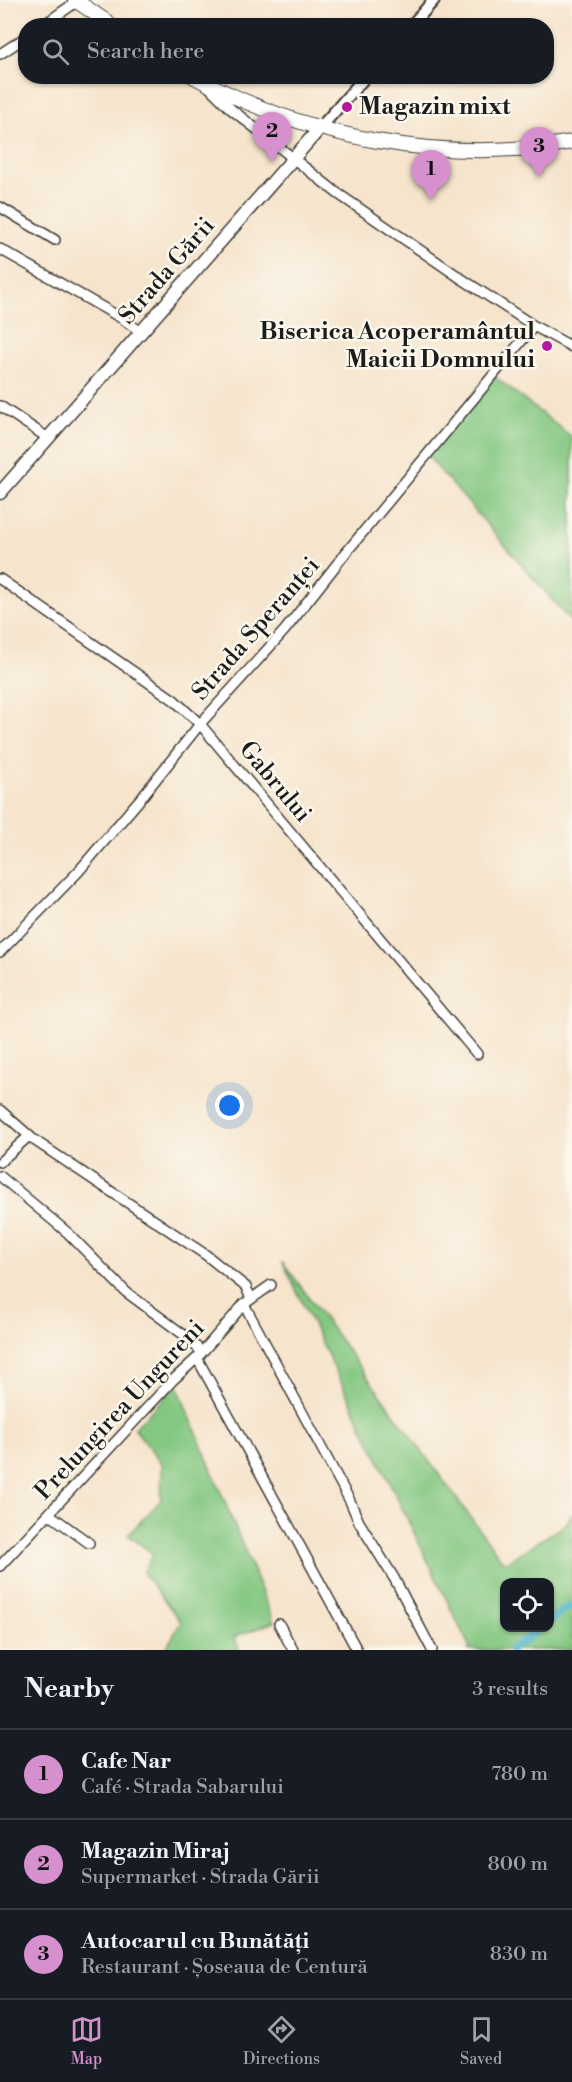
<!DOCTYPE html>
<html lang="en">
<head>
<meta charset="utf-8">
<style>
	:root { --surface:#171b24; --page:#20242c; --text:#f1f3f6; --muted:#9ea1a6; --line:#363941; --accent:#d690ce }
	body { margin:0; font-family:"Libre Bodoni",serif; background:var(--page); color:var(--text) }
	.controls { position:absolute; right:18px; bottom:18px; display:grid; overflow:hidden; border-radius:12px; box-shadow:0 2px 4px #0004 }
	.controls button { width:54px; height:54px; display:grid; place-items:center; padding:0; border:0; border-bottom:2px solid var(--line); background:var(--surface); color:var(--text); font:30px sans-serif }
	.you { position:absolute; left:230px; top:1106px; width:21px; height:21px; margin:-15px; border:4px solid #fff; border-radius:50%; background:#1a73e8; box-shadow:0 0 0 9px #1a73e833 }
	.badge { display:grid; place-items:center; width:39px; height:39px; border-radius:50%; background:var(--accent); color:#111; font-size:20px; font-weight:700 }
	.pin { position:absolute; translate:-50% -50px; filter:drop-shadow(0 2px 3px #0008) }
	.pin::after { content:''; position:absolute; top:32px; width:21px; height:18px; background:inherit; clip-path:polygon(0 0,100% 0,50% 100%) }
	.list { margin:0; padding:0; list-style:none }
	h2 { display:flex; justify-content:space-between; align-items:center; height:78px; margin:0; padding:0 24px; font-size:26px }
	h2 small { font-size:20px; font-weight:400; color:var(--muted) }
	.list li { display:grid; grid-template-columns:39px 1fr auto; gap:18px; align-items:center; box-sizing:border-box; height:90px; padding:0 24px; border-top:2px solid var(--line) }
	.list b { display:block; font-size:22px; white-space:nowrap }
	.list p { margin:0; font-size:20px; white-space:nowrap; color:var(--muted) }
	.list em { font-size:20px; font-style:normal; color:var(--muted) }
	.icon { flex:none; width:33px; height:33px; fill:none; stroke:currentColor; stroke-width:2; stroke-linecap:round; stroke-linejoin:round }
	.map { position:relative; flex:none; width:572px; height:1650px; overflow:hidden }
	.search { position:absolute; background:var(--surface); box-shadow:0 2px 4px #0004; left:18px; right:18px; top:18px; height:66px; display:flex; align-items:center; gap:15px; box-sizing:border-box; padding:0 21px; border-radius:24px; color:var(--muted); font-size:22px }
	.sheet { height:348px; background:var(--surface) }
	nav { display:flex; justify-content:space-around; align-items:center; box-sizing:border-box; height:84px; border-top:2px solid var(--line); background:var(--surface); font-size:16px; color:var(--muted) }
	nav a { display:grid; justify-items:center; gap:3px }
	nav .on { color:var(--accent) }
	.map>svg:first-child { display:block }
</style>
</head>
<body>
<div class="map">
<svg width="572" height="1650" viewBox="0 0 572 1650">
	<rect width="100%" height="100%" fill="#fbf7ec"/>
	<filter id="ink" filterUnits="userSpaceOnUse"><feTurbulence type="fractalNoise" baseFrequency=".0167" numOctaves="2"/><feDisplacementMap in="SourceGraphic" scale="12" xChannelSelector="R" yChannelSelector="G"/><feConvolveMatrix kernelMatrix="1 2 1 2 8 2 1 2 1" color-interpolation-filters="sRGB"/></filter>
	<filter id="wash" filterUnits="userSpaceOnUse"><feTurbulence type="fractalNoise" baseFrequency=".008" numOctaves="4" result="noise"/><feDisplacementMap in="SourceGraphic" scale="24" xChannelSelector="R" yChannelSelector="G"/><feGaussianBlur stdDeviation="1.35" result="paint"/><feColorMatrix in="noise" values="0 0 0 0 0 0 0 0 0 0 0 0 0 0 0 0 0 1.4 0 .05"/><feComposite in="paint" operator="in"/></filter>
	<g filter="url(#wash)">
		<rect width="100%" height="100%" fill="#f6e4cc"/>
		<g fill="#83c781" stroke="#50724e" stroke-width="1.5" fill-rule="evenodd">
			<polygon points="490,373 572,437 572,623 426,454"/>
			<path d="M282 1261 504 1563 565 1525 572 1514V1650H468L470 1648ZM550 1582V1628H504V1582Z"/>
			<polygon points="177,1385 274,1622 234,1637 240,1650 165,1650 181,1622 143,1573 153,1554 128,1535 161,1500 162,1464 134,1428"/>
		</g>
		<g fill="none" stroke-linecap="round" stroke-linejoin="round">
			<g stroke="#4fb7cc" stroke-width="8">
				<polyline points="550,1621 566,1608 572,1607"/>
				<polyline points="511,1650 541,1628"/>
			</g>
		</g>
	</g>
	<g filter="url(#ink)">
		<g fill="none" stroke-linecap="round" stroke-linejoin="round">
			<defs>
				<g id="minor">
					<polyline points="42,26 79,0"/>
					<polyline points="0,54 26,37"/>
					<polyline points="209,87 231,109 337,193 462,279 534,326 572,347"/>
					<polyline points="0,207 55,240"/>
					<polyline points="0,249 123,319 141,332"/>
					<polyline points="0,406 48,438"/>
					<polyline points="0,579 174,700 200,724 477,1054"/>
					<polyline points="0,952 78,872 141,798 200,724 285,630 344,555 534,326"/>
					<polyline points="0,1110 34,1140 206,1255 246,1287 251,1299"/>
					<polyline points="0,1162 29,1136"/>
					<polyline points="0,1176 68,1233 126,1292 184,1335 202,1352"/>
					<polyline points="244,1304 350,1501 359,1522 394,1578 432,1650"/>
					<polyline points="197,1358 357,1650"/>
					<polyline points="49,1514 89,1543"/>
					<polyline points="0,1566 173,1380 197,1358 244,1304 271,1285"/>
					<polyline points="279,1624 293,1650"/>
				</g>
				<g id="tertiary">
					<polyline points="411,26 434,0"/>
					<polyline points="320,128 366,76"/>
				</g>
				<polyline id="secondary" points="0,493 320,128"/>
				<g id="primary">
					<polyline points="75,0 113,26"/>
					<path d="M193 76C307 138 443 165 572 142"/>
				</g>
			</defs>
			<use href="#minor" stroke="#3d3a36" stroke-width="12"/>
			<use href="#tertiary" stroke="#3d3a36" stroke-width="14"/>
			<use href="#secondary" stroke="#3d3a36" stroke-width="15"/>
			<use href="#primary" stroke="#3d3a36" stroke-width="16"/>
			<use href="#minor" stroke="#fff" stroke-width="9"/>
			<use href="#tertiary" stroke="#fff" stroke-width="10"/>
			<use href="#secondary" stroke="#fff" stroke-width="12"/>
			<use href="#primary" stroke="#fff" stroke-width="14"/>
		</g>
	</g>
	<g fill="#b5179e" stroke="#fbf7ec" stroke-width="2">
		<circle cx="347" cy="107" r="6"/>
		<circle cx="547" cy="346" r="6"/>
	</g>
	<g text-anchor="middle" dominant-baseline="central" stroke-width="5" stroke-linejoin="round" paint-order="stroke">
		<g font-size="24" font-weight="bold" fill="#1c1c1c" stroke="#fbf7ec" text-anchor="start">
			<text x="359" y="107">Magazin mixt</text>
			<text x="535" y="332" text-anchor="end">Biserica Acoperamântul<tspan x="535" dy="28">Maicii Domnului</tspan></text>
		</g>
		<g font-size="24" fill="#1c1c1c" stroke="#fbf7ec">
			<text transform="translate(167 271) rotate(-49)">Strada Gării</text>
			<text transform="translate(256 629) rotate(-49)">Strada Speranței</text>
			<text transform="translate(275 782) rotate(50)">Gabrului</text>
			<text transform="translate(120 1410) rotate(-47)">Prelungirea Ungureni</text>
		</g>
	</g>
</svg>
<div class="controls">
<button><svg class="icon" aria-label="locate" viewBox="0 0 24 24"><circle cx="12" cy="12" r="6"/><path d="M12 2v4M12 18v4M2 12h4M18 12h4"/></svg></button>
</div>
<div class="you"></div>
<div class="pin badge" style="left:431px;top:200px">1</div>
<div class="pin badge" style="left:272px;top:162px">2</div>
<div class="pin badge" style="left:539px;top:177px">3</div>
<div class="search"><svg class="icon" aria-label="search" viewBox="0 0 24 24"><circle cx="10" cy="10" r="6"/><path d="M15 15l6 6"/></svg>Search here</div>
</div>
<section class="sheet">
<h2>Nearby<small>3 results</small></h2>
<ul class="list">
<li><span class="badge">1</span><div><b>Cafe Nar</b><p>Café · Strada Sabarului</p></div><em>780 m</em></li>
<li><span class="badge">2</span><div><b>Magazin Miraj</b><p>Supermarket · Strada Gării</p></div><em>800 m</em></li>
<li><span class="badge">3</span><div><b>Autocarul cu Bunătăți</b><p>Restaurant · Șoseaua de Centură</p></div><em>830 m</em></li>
</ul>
</section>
<nav>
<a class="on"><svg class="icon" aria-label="map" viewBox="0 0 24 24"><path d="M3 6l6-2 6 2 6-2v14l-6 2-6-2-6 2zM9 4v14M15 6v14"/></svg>Map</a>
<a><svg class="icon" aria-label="directions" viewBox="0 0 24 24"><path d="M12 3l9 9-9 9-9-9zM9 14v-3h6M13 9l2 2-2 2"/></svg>Directions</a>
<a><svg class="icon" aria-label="saved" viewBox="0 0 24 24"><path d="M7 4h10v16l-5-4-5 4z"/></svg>Saved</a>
</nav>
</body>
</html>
